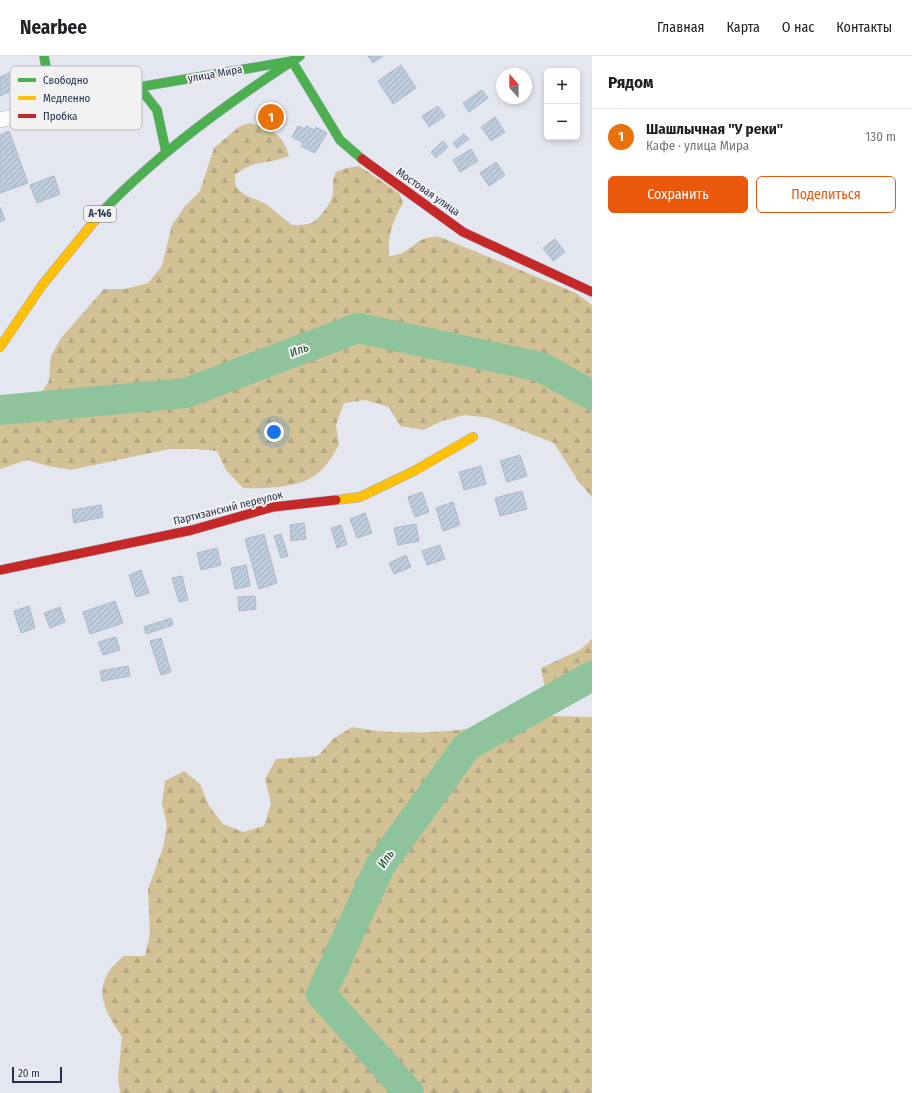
<!DOCTYPE html>
<html lang="ru">
<head>
<meta charset="utf-8">
<style>
	:root { --surface:#fff; --page:#f2f2f2; --text:#202124; --muted:#757577; --line:#e0e0e0; --accent:#ea580c }
	body { margin:0; font-family:"Fira Sans Condensed",sans-serif; background:var(--page); color:var(--text) }
	.controls { position:absolute; right:12px; top:12px; display:grid; overflow:hidden; border-radius:6px; box-shadow:0 2px 6px #0003 }
	.controls button { width:36px; height:36px; display:grid; place-items:center; padding:0; border:0; border-bottom:1px solid var(--line); background:var(--surface); color:var(--text); font:20px sans-serif }
	.compass { position:absolute; left:496px; top:12px; width:36px; height:36px; border-radius:50%; background:var(--surface); box-shadow:0 2px 6px #0003; rotate:339deg }
	.scale { position:absolute; left:12px; bottom:10px; width:50px; box-sizing:border-box; padding-left:4px; border:2px solid #262f4c; border-top:0; font-size:11px; line-height:14px; white-space:nowrap; color:#262f4c; -webkit-text-stroke:3px #f2f2f2; paint-order:stroke }
	.you { position:absolute; left:274px; top:376px; width:14px; height:14px; margin:-10px; border:3px solid #fff; border-radius:50%; background:#1a73e8; box-shadow:0 0 0 6px #1a73e833 }
	.badge { display:grid; place-items:center; width:26px; height:26px; border-radius:50%; background:var(--accent); color:#fff; font-size:13px; font-weight:700 }
	.pin { position:absolute; translate:-50% -50%; border:2px solid #fff; box-shadow:0 1px 4px #0006 }
	.list { margin:0; padding:0; list-style:none }
	h2 { display:flex; justify-content:space-between; align-items:center; height:52px; margin:0; padding:0 16px; font-size:17px }
	h2 small { font-size:13px; font-weight:400; color:var(--muted) }
	.list li { display:grid; grid-template-columns:26px 1fr auto; gap:12px; align-items:center; box-sizing:border-box; height:56px; padding:0 16px; border-top:1px solid var(--line) }
	.list b { display:block; font-size:15px; white-space:nowrap }
	.list p { margin:0; font-size:13px; white-space:nowrap; color:var(--muted) }
	.list em { font-size:13px; font-style:normal; color:var(--muted) }
	.actions { display:flex; gap:8px; padding:12px 16px }
	.actions a { flex:1; padding:9px 0; border:1px solid var(--accent); border-radius:6px; text-align:center; font-size:14px; color:var(--accent) }
	.actions .main { background:var(--accent); color:#fff }
	.map { position:relative; flex:none; width:592px; height:1037px; overflow:hidden }
	header { display:flex; align-items:center; gap:24px; box-sizing:border-box; height:56px; padding:0 20px; background:var(--surface); border-bottom:1px solid var(--line) }
	header strong { font-size:19px }
	nav { display:flex; gap:22px; margin-inline-start:auto; font-size:14px }
	main { display:flex }
	aside { flex:1; background:var(--surface) }
	.map>svg:first-child { display:block }
</style>
</head>
<body>
<header>
<strong>Nearbee</strong>
<nav><a>Главная</a><a>Карта</a><a>О нас</a><a>Контакты</a></nav>
</header>
<main>
<div class="map">
<svg width="592" height="1037" viewBox="0 0 592 1037">
	<defs>
		<pattern id="forest-firs" width="22" height="20" patternUnits="userSpaceOnUse"><rect width="22" height="20" fill="#d1c194"/><path d="M5 1l3.5 6h-7zM16 11l3.5 6h-7z" fill="#b3a681"/></pattern>
		<pattern id="building-hatch" width="6" height="6" patternUnits="userSpaceOnUse"><rect width="6" height="6" fill="#bfccdc"/><path d="M-1 1l2-2M0 6l6-6M5 7l2-2" fill="none" stroke="#a4b0be"/></pattern>
	</defs>
	<rect width="100%" height="100%" fill="#e4e7ef"/>
	<g fill="url(#forest-firs)">
		<path d="M250 67C270 72 284 79 289 100L277 104 255 108 245 112 235 119 236 131 245 139 266 148 292 169C299 169 307 169 313 166 321 161 332 146 333 137 333 128 332 124 336 116L347 112 359 110 399 137 403 147C393 164 387 181 389 200 415 198 413 179 440 181L576 237 592 249V441L579 426 554 387 489 362 465 359 442 365 423 374 400 370 389 351 365 344 344 347 336 369 339 389C332 401 323 416 311 422 293 432 262 433 243 432L226 414 217 395 195 393H169L71 414 48 410 27 404 0 413V368L18 358 37 343 49 325 51 300 61 282 104 233H125L148 227 162 210 172 169 185 150 200 135 214 92 240 70Z"/>
		<polygon points="592,583 592,635 568,639 545,633 541,612 580,594"/>
		<path d="M551 660 592 661V1037H120L118 1022 122 981C109 961 94 940 108 917 111 911 119 905 123 900H145L150 877 148 833 163 792 167 769 162 748 165 725 184 715 200 728 209 750 223 768 243 776 264 770 271 747 265 723 276 703 318 700 333 683 352 671C415 684 477 671 540 664Z"/>
	</g>
	<g fill="none" stroke-linecap="round" stroke-linejoin="round">
		<g stroke="#8fc39c" stroke-width="30">
			<polyline points="0,354 186,337 358,272 541,311 592,339"/>
			<polyline points="409,1037 321,938 380,810 467,690 592,620"/>
		</g>
	</g>
	<g fill="url(#building-hatch)" stroke="#acb9c8">
		<polygon points="368,0 383,0 373,7"/>
		<polygon points="401,9 416,32 393,48 378,25"/>
		<polygon points="9,17 15,33 0,40 0,21"/>
		<polygon points="482,34 488,42 469,56 463,47"/>
		<polygon points="438,50 445,60 429,71 422,60"/>
		<polygon points="495,61 505,76 491,85 481,71"/>
		<polygon points="298,70 305,73 306,70 314,74 316,71 327,77 315,97 301,90 303,87 292,81"/>
		<polygon points="9,75 28,127 0,137 0,79"/>
		<polygon points="464,78 469,83 457,92 453,87"/>
		<polygon points="443,85 448,91 436,102 431,96"/>
		<polygon points="471,93 478,105 460,116 453,104"/>
		<polygon points="496,106 505,119 489,130 480,117"/>
		<polygon points="54,120 60,138 37,147 30,129"/>
		<polygon points="0,151 5,164 0,166"/>
		<polygon points="555,183 565,196 553,205 543,192"/>
		<polygon points="520,399 527,420 507,426 500,405"/>
		<polygon points="481,410 486,428 464,434 459,416"/>
		<polygon points="522,435 527,453 500,460 495,442"/>
		<polygon points="422,436 429,456 415,461 408,441"/>
		<polygon points="453,446 460,469 443,475 436,452"/>
		<polygon points="101,449 103,461 74,467 72,454"/>
		<polygon points="365,457 372,477 357,482 350,463"/>
		<polygon points="304,467 306,483 291,485 290,469"/>
		<polygon points="416,468 419,485 398,489 394,472"/>
		<polygon points="341,469 347,488 337,492 331,472"/>
		<polygon points="264,478 277,527 259,533 245,483"/>
		<polygon points="281,478 288,500 281,502 274,480"/>
		<polygon points="440,489 445,503 427,509 422,495"/>
		<polygon points="217,492 221,509 201,514 197,497"/>
		<polygon points="406,499 411,511 394,518 389,507"/>
		<polygon points="246,509 250,530 235,533 231,512"/>
		<polygon points="141,514 149,537 136,541 129,519"/>
		<polygon points="182,520 188,544 179,546 172,522"/>
		<polygon points="255,540 256,553 239,555 238,541"/>
		<polygon points="115,545 123,567 90,578 83,556"/>
		<polygon points="29,550 35,572 21,577 14,555"/>
		<polygon points="60,551 65,566 50,572 44,557"/>
		<polygon points="171,562 173,569 146,578 144,571"/>
		<polygon points="116,581 120,594 103,599 98,586"/>
		<polygon points="161,582 171,616 161,619 150,585"/>
		<polygon points="128,610 130,620 102,625 100,615"/>
	</g>
	<g fill="none" stroke-linecap="round" stroke-linejoin="round">
		<defs>
			<polyline id="street" points="0,64 53,50"/>
			<g id="fast">
				<polyline points="44,0 53,50 96,35 139,31 157,54 166,96"/>
				<polyline points="139,31 292,5 340,84 362,103"/>
				<path d="M96 163C111 145 128 130 146 114 194 71 246 35 300 0"/>
			</g>
			<g id="slow">
				<polyline points="0,291 43,228 96,163"/>
				<polyline points="336,444 360,441 414,415 473,381"/>
			</g>
			<g id="jam">
				<polyline points="362,103 463,176 592,236"/>
				<polyline points="0,514 192,474 273,451 336,444"/>
			</g>
		</defs>
		<use href="#street" stroke="#a4a9ba" stroke-width="16"/>
		<use href="#fast" stroke="#a4a9ba" stroke-width="10"/>
		<use href="#slow" stroke="#a4a9ba" stroke-width="10"/>
		<use href="#jam" stroke="#a4a9ba" stroke-width="10"/>
		<use href="#street" stroke="#fbfbfd" stroke-width="15"/>
		<use href="#fast" stroke="#4caf50" stroke-width="9"/>
		<use href="#slow" stroke="#ffc107" stroke-width="9"/>
		<use href="#jam" stroke="#c62828" stroke-width="9"/>
	</g>
	<g text-anchor="middle" dominant-baseline="central" stroke-width="4" stroke-linejoin="round" paint-order="stroke">
		<rect fill="#f2f2f2" stroke="#636a7e" stroke-width="1" x="84" y="150" width="32" height="16" rx="3"/>
		<g font-size="10" font-weight="bold" fill="#262f4c">
			<text x="100" y="158">А-146</text>
		</g>
		<g font-size="11" fill="#262f4c" stroke="#f2f2f2">
			<text transform="translate(215 18) rotate(-10)">улица Мира</text>
			<text transform="translate(428 136) rotate(35)">Мостовая улица</text>
			<text transform="translate(228 452) rotate(-14)">Партизанский переулок</text>
		</g>
		<g font-size="12" font-style="italic" fill="#0f4620" stroke="#f2f2f2">
			<text transform="translate(299 294) rotate(-21)">Иль</text>
			<text transform="translate(386 803) rotate(-56)">Иль</text>
		</g>
	</g>
	<rect x="10" y="10" width="132" height="64" rx="6" fill="#f2f2f2" stroke="#b5b8c0" stroke-width="1"/>
	<rect x="18" y="22" width="18" height="4" fill="#4caf50"/>
	<rect x="18" y="40" width="18" height="4" fill="#ffc107"/>
	<rect x="18" y="58" width="18" height="4" fill="#c62828"/>
	<g font-size="11" fill="#262f4c">
		<text x="43" y="28">Свободно</text>
		<text x="43" y="46">Медленно</text>
		<text x="43" y="64">Пробка</text>
	</g>
</svg>
<div class="controls">
<button>+</button>
<button>−</button>
</div>
<svg class="compass" viewBox="-18 -18 36 36"><path d="M0-13l5 13h-10z" fill="#e53935"/><path d="M0 13l5-13h-10z" fill="#757577"/></svg>
<div class="scale">20 m</div>
<div class="you"></div>
<div class="pin badge" style="left:271px;top:61px;background:#e8710a">1</div>
</div>
<aside>
<h2>Рядом<small></small></h2>
<ul class="list">
<li><span class="badge" style="background:#e8710a">1</span><div><b>Шашлычная &quot;У реки&quot;</b><p>Кафе · улица Мира</p></div><em>130 m</em></li>
</ul>
<div class="actions"><a class="main">Сохранить</a><a>Поделиться</a></div>
</aside>
</main>
</body>
</html>
